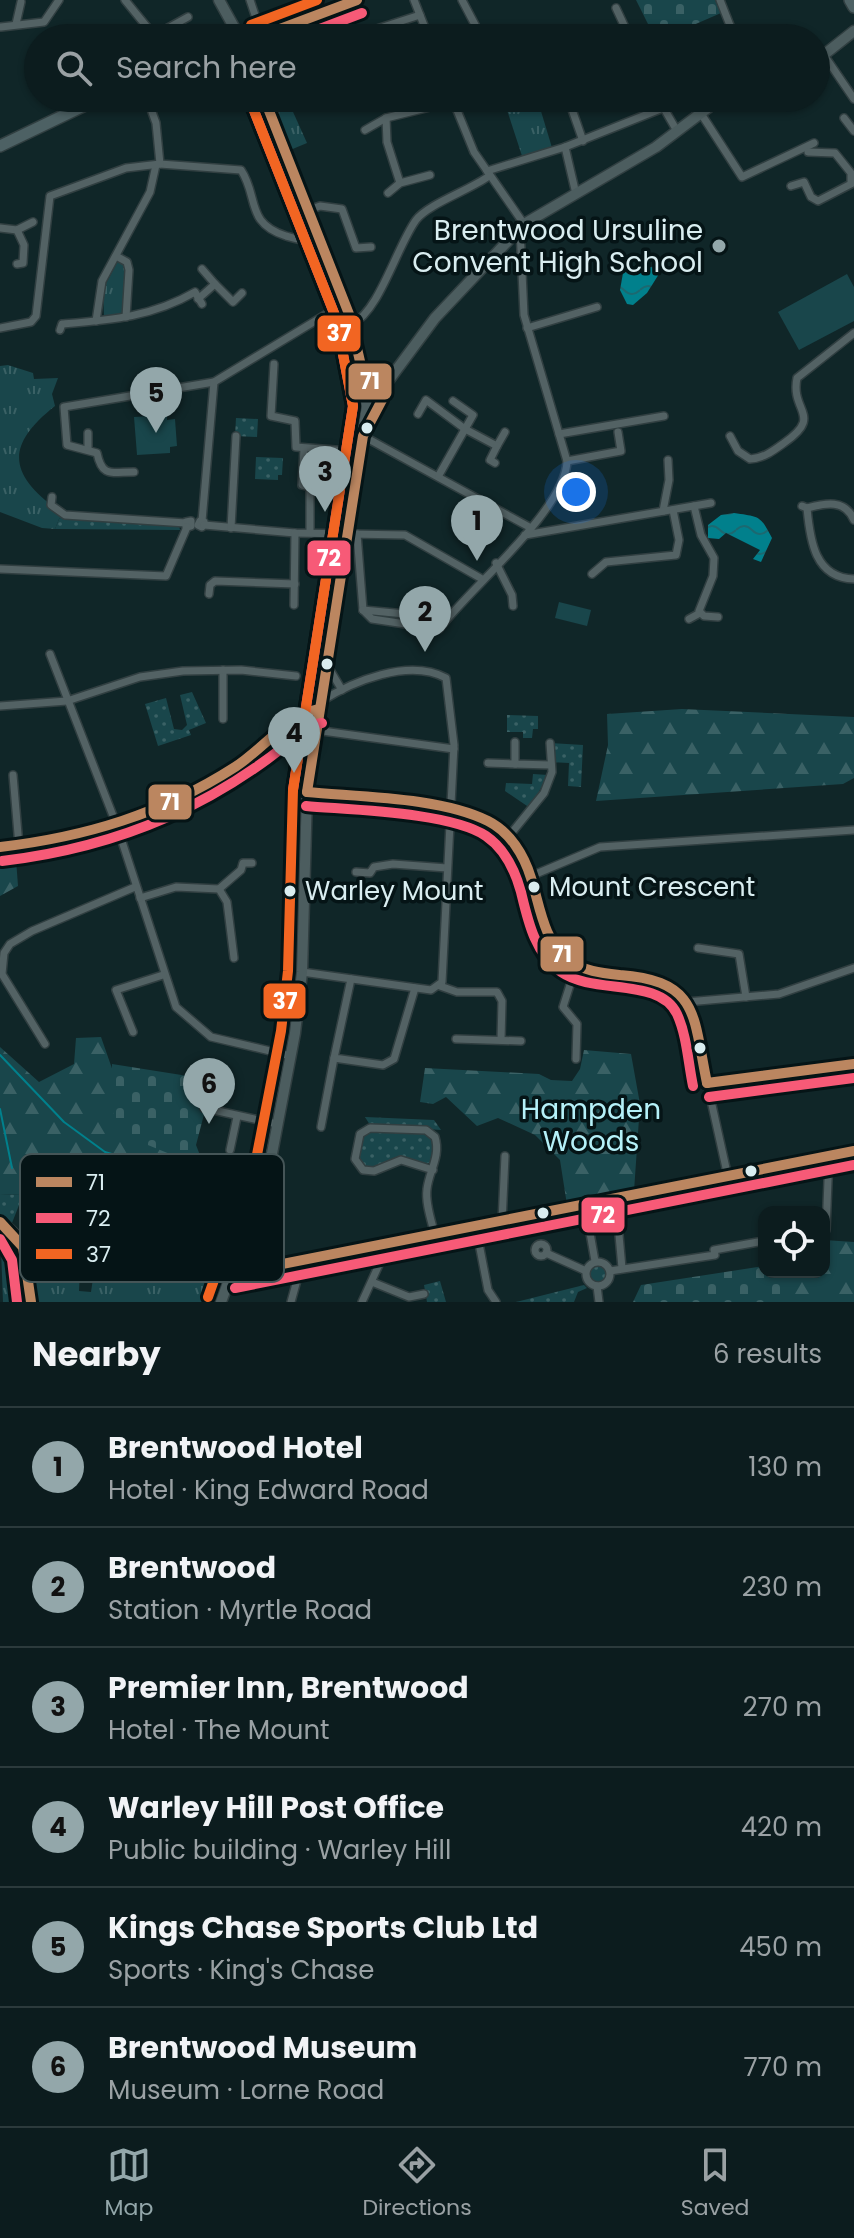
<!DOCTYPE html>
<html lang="en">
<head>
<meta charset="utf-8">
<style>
	:root { --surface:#0c1c1e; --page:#1a292b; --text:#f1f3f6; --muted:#9aa1a4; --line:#2c3a3c; --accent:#93a7aa }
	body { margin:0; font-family:Poppins,sans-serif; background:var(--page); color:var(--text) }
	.controls { position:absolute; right:24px; bottom:24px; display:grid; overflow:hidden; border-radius:16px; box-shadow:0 2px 6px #0004 }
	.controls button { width:72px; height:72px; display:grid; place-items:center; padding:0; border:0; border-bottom:2px solid var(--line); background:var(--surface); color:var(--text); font:40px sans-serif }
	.you { position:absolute; left:576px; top:492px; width:28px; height:28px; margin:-20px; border:6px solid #fff; border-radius:50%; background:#1a73e8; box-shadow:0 0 0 12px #1a73e833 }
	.badge { display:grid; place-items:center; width:52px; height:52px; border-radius:50%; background:var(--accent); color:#111; font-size:26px; font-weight:700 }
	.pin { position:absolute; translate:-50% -66px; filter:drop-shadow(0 2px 4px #0008) }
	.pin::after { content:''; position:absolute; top:42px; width:28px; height:24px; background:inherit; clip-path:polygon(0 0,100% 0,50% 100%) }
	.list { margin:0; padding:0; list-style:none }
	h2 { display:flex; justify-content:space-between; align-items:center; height:104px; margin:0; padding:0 32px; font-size:34px }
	h2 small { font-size:26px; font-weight:400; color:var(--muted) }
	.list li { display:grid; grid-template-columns:52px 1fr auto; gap:24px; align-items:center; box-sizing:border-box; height:120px; padding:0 32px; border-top:2px solid var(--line) }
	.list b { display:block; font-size:30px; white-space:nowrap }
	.list p { margin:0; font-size:26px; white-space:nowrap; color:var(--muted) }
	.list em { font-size:26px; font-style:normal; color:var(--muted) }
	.icon { flex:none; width:44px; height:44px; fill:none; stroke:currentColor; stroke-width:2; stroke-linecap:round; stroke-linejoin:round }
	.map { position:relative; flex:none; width:854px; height:1302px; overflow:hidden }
	.search { position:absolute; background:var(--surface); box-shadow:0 2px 6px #0004; left:24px; right:24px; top:24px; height:88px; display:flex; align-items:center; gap:20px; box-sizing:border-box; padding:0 28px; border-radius:44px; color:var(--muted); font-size:30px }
	.sheet { height:824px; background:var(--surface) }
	nav { display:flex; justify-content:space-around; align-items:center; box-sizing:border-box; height:112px; border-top:2px solid var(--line); background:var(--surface); font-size:22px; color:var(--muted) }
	nav a { display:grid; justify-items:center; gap:4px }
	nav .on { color:var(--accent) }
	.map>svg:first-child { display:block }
</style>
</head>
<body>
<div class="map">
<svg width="854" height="1302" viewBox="0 0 854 1302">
	<defs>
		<pattern id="grass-dots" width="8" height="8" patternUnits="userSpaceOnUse" patternTransform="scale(2)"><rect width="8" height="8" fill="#19464b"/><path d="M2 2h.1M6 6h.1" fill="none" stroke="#3a6165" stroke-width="1.8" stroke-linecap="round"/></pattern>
		<pattern id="forest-firs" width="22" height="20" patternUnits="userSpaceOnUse" patternTransform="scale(2)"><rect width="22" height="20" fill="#19464b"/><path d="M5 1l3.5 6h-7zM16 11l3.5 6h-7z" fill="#3a6165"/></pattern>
		<pattern id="cemetery-stones" width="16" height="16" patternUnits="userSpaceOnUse" patternTransform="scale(2)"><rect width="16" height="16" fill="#19464b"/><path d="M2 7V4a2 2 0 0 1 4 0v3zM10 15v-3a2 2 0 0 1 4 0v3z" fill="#3a6165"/></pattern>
		<pattern id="park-tufts" width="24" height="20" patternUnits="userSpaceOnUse" patternTransform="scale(2)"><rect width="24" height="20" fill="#19464b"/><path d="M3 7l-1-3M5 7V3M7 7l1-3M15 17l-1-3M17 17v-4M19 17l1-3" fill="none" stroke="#3a6165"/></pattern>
		<pattern id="water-waves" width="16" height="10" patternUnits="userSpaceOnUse" patternTransform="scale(2)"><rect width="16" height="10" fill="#01808c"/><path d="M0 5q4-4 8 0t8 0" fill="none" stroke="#1b6971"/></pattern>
	</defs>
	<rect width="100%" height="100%" fill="#102628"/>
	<g fill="url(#grass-dots)">
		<polygon points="236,418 258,419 257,437 235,436"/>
		<polygon points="256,457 283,458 282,475 278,475 278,480 255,479"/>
		<polygon points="65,515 178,521 180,530 55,529 59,519"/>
		<polygon points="192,692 206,723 189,730 191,735 158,746 145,704 166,698 174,729 182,730 187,725 180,695"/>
		<polygon points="507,715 538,716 538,729 533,729 532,738 523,738 523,732 507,732"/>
		<polygon points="550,743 583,745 581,787 568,786 569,763 550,762"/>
		<polygon points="533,774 548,775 530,808 505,791 506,783 532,784"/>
		<polygon points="365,1117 434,1120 441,1130 370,1125"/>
		<polygon points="370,1131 428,1134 434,1141 431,1162 426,1164 399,1156 372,1169 364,1167 358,1158 362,1137"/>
		<polygon points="0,1194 23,1195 10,1228 0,1222"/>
		<circle cx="599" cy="1273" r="9"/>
		<polygon points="440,1281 446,1302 427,1302 424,1285"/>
		<polygon points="584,1285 587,1288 578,1292 574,1302 516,1302"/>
	</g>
	<g fill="url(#forest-firs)">
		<polygon points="682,709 854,717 854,778 843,784 596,801 608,745 607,714"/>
		<polygon points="15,846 18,886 0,896 0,847"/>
		<path d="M101 1037 116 1080 194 1153 206 1175 237 1184 261 1197 221 1302H204L234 1222C181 1241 188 1259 125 1242L126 1233 95 1211 85 1210 76 1217 23 1195 0 1194V1047L39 1082 74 1064 76 1038Z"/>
		<polygon points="584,1050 631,1054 640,1104 634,1191 567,1205 560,1160 535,1135 498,1118 477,1126 446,1097 433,1104 420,1102 425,1068 539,1074 551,1080 572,1081 580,1069"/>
		<polygon points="824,1240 854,1242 854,1302 780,1302 780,1272 824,1272"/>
	</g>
	<g fill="url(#cemetery-stones)">
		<polygon points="636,0 715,0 721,13 682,30 685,38 655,38"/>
		<polygon points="112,1064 213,1080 196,1145 203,1163 192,1163 116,1132 111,1098"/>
		<polygon points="764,1266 764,1272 780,1272 780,1302 633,1302 641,1285"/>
	</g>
	<g fill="url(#park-tufts)">
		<polygon points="531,98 537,98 553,151 523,159 506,107"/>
		<polygon points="289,103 307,143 283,153 275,113"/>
		<polygon points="118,261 125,265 124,308 122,315 104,317 103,289"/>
		<path d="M8 365 33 373 34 379 58 378 52 394 55 406C0 449 12 479 65 515L59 519 55 529 42 528 0 512V366Z"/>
		<polygon points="0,1222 27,1253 71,1245 65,1261 80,1269 79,1291 91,1292 94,1272 100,1275 108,1257 125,1242 167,1251 199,1241 235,1222 204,1302 3,1302"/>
	</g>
	<g fill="#19464b">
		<polygon points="847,274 854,287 854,321 799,350 778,312"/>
		<polygon points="167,415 167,420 175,419 177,446 170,447 170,453 137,455 134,417"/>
		<polygon points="559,602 591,610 587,626 555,618"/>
	</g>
	<g fill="url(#water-waves)">
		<polygon points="664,266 647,293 633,305 627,304 620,290 623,273 635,268"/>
		<path d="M734 513C760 517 760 515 772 538L761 562 753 559 760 550 726 533 719 539 708 538V525L721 515Z"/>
	</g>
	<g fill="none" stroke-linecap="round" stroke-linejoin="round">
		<g stroke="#01808c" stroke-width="2">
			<polyline points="0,1055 64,1122 105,1152 186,1176"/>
			<polyline points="0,1109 12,1168"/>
		</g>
		<defs>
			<g id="street">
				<polyline points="125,0 156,38"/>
				<polyline points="250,0 256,18"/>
				<polyline points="414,0 429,38"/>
				<polyline points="462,0 482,38"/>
				<polyline points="720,0 735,38"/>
				<polyline points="616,8 630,38"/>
				<polyline points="16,24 21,2"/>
				<polyline points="1,27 44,22 59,0"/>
				<polyline points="95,32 98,38"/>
				<polyline points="150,38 188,17"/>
				<polyline points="349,38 420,15"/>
				<polyline points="824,55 854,99"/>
				<path d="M147 98 156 123 160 164 241 170C259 197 245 223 286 236 297 239 306 242 317 238"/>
				<polyline points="452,98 474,152 524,224"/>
				<polyline points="568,98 583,141"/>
				<polyline points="658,98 677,131"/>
				<polyline points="271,110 304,98"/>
				<polyline points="700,112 742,177 814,143"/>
				<polyline points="386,118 387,142 400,183"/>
				<polyline points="844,118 854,131"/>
				<polyline points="365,130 386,118 466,98"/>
				<polyline points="565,147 576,194"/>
				<polyline points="487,171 565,147 663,108 705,98"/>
				<polyline points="791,186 804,182 811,197 818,201 851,184 851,173 835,153 808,152"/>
				<polyline points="388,193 400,183 430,175"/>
				<polyline points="306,211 320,206 342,209 356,248 371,247"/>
				<polyline points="0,228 17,230 33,222"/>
				<polyline points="17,230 24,245 23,263 17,264"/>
				<polyline points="116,256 127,262 129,270 126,317"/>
				<polyline points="202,269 215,284"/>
				<polyline points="198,299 215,284 233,302 242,293"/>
				<polyline points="96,321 102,281 150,192 156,165"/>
				<path d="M352 324C379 312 397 246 416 220 428 204 470 190 489 176"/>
				<polyline points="0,328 31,322 36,316 50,196 126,168 160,164"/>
				<polyline points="527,328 597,307"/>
				<path d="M60 330 62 324C110 320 152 317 195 292L202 304"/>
				<polyline points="274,364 271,416 295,421 296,447 361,452"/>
				<polyline points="418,414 426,400 465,429 497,446 505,432"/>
				<polyline points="559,434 664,416"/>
				<polyline points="363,436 531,528"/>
				<path d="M730 436 738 451 750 459C764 458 773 451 784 443 824 415 790 412 797 378L854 333"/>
				<polyline points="88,448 88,433"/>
				<polyline points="304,449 302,485 310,487 310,532"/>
				<polyline points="567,461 621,451 618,432"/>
				<polyline points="495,463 490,460 497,446"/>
				<path d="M134 472C112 472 102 478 97 453L67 445 64 407 214 382 345 303"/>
				<polyline points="439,475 473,415 453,401"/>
				<polyline points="52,497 51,505 65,515 186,523"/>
				<polyline points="694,506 701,535 714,558 713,576 699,611 704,616 718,617"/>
				<path d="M802 506 807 508C810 541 815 578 854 579"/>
				<path d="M807 508C826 503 845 499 854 520"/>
				<polyline points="663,511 669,480 668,460"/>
				<polygon points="200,521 204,522 202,527 198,525"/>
				<polyline points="202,521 214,382"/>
				<polygon points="186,522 191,521 191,526 186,527"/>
				<polyline points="204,525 295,533 405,535 482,579"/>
				<polyline points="231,528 236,436"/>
				<polyline points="357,534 363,610"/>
				<polyline points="525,535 711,503"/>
				<polyline points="496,563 512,595 513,606"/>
				<polyline points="0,569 166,576 187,527"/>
				<polyline points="592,574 606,562 676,555 679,540 673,510"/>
				<polyline points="209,594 210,585 215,581 295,584"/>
				<polyline points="294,605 295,533"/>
				<path d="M363 610 372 619 439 629C471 587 566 509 567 461L524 315 520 229"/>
				<polyline points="363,610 447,618"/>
				<polyline points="689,619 700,613"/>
				<polyline points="50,654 117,826 176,1007 211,1037 291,1056"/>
				<polyline points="327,665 342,690"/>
				<polyline points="223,670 223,719"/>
				<polyline points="0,706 67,701 140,677 183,671 241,670 296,676"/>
				<polyline points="315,730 454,749"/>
				<polyline points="515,742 515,764 551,765"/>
				<polyline points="488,763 515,764"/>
				<polyline points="13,775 19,846"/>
				<path d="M307 792C347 796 458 804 489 821 511 834 524 855 531 879 541 912 542 943 574 964 621 996 671 950 694 1024L728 1177"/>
				<polyline points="509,836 544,793 552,772 550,743"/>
				<path d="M0 847C116 838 219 792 304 712L319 709"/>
				<polyline points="356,872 370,873 374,867 393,864 447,868"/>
				<polyline points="531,876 600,847 854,830"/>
				<polyline points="219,889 241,870 243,863 252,863"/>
				<polyline points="140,898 176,887 219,889 227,902 234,958"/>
				<polyline points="698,948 739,954 746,997"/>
				<polyline points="576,966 563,1007 577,1024 576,1059"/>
				<path d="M302 972 431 990 442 982 454 745 446 678C409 658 353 681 320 702"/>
				<polyline points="351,979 334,1058 383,1065 394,1059 415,988"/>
				<polyline points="440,986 457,992 497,992 502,1001 501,1040"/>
				<polyline points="687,1002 779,994 854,968"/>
				<polyline points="133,1032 116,990 163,975"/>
				<polyline points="456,1039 521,1041"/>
				<polyline points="45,1044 2,974 4,953 10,944 32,931 135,887"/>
				<polyline points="707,1083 854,1064"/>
				<polyline points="204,1108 277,1124"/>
				<polyline points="321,1127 334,1058"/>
				<polyline points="230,1150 237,1117"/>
				<path d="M433 1170 401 1160 374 1171 363 1170 355 1159 360 1134 370 1128 426 1130 435 1137C441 1156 429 1171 427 1189 425 1204 432 1222 435 1236"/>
				<polyline points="585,1205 595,1261"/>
				<polyline points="502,1222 505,1156"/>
				<polyline points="476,1228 488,1290 496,1302"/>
				<polyline points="826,1230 829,1156"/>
				<polyline points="619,1235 622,1268"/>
				<circle cx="541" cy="1250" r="6"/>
				<polyline points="546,1253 586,1271"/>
				<circle cx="598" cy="1274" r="12"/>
				<polyline points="610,1271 715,1255 714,1250 758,1242"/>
				<polyline points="232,1274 854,1151"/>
				<polyline points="372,1282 409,1297 424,1294"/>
				<polyline points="597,1286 599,1302"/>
				<polyline points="291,1302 302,1262"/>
				<polyline points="362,1302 388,1245"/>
			</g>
			<g id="secondary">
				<polyline points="219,0 240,38"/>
				<polyline points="816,61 854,31"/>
				<polyline points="365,374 382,400 366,427"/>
				<polyline points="380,392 435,318 524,224 656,147 721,98"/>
				<path d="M0 1222C31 1241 28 1269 31 1302"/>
				<polyline points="221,1302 269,1169 295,1033 302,972 307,792 367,406 349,314 306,211 264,98"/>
			</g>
			<g id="primary">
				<polyline points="850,0 854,7"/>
				<polyline points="256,38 357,0"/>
				<polyline points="0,146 100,98"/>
			</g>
		</defs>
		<use href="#street" stroke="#313f41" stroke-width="10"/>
		<use href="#secondary" stroke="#313f41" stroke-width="13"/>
		<use href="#primary" stroke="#313f41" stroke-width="14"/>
		<use href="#street" stroke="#536264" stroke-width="7"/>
		<use href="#secondary" stroke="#4c5d5f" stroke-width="10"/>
		<use href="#primary" stroke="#4d6164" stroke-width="11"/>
		<defs>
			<g id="bus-1">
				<polyline points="256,38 357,0"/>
				<polyline points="264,98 349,314 362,370 382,400 363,436 307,792"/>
				<path d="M307 792C360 797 440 797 488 821 510 832 524 855 531 878 540 906 543 940 568 960 583 971 602 973 620 975 700 981 693 1017 707 1083"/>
				<path d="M0 847C85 837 162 814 235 767 262 750 288 715 319 709"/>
				<polyline points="707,1083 854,1064"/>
				<polyline points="0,1222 23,1247 31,1302"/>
				<polyline points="232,1274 854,1151"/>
			</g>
			<g id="bus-2">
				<polyline points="296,38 362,13"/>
				<polyline points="251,103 336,318 353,406 293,790"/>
				<path d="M306 806C350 810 450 812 486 836 505 849 515 870 521 892 528 921 535 954 561 972 594 995 660 977 677 1014 687 1036 688 1062 693 1086"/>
				<path d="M2 861C121 847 220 804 310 725L322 723"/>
				<polyline points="709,1097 854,1078"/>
				<polyline points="0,1239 12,1260 17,1302"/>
				<polyline points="235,1288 854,1165"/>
			</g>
			<g id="bus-3">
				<polyline points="251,25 317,0"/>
				<polyline points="208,1297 255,1165 281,1031 288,971 293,790 353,406 336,318 251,103"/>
			</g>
		</defs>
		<use href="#bus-1" stroke="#051416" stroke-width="16"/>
		<use href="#bus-2" stroke="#051416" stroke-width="16"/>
		<use href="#bus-3" stroke="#051416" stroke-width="16"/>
		<use href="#bus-1" stroke="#bb8660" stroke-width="10"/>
		<use href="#bus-2" stroke="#f75a77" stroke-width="10"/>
		<use href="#bus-3" stroke="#f26522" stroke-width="10"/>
	</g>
	<circle fill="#93a7aa" stroke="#051416" stroke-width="3" cx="719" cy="246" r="8"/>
	<g fill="#d9edf0" stroke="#051416" stroke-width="3">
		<circle cx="367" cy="428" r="7"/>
		<circle cx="327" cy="664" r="7"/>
		<circle cx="534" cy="887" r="7"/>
		<circle cx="290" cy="891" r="7"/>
		<circle cx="700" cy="1048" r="7"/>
		<circle cx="751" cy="1171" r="7"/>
		<circle cx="543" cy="1213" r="7"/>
	</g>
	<g text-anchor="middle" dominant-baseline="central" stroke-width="7" stroke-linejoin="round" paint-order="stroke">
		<g font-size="26" fill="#d9edf0" stroke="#051416" text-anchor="start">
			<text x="549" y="887">Mount Crescent</text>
			<text x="305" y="891">Warley Mount</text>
		</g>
		<g font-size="28" fill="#d9edf0" stroke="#051416" text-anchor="end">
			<text x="703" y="230">Brentwood Ursuline<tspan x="703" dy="32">Convent High School</tspan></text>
		</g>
		<g font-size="28" fill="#b5f1f9" stroke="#051416">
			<text x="591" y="1109">Hampden<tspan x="591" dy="32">Woods</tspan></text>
		</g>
	</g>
	<rect x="20" y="1154" width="264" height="128" rx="12" fill="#051416" stroke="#455557" stroke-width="2"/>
	<rect x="36" y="1177" width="36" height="10" fill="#bb8660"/>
	<rect x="36" y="1213" width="36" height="10" fill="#f75a77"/>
	<rect x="36" y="1249" width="36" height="10" fill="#f26522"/>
	<g font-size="22" fill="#d9edf0">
		<text x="86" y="1190">71</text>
		<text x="86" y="1226">72</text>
		<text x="86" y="1262">37</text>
	</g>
	<g stroke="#051416" stroke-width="3">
		<rect x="316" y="314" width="46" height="39" rx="8" fill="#f26522"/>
		<rect x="347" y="362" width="46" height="39" rx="8" fill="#bb8660"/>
		<rect x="306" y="539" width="46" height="38" rx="8" fill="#f75a77"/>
		<rect x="147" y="783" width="46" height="38" rx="8" fill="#bb8660"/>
		<rect x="539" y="935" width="46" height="38" rx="8" fill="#bb8660"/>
		<rect x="262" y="982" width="45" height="38" rx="8" fill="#f26522"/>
		<rect x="580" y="1196" width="46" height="38" rx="8" fill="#f75a77"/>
	</g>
	<g font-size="22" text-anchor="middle" font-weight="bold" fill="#fff">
		<text x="339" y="341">37</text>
		<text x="370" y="389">71</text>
		<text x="329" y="566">72</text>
		<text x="170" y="810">71</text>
		<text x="562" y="962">71</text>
		<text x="285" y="1009">37</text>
		<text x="603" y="1223">72</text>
	</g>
</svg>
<div class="controls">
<button><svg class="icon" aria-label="locate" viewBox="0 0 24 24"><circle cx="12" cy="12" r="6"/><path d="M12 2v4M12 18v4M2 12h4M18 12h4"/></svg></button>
</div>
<div class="you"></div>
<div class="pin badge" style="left:477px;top:561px">1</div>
<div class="pin badge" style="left:425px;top:652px">2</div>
<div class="pin badge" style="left:325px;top:512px">3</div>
<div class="pin badge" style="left:294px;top:773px">4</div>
<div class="pin badge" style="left:156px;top:433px">5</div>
<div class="pin badge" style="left:209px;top:1124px">6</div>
<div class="search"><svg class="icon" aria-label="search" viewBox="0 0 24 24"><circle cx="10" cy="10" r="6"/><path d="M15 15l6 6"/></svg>Search here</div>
</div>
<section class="sheet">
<h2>Nearby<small>6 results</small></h2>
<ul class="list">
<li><span class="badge">1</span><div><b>Brentwood Hotel</b><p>Hotel · King Edward Road</p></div><em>130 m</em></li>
<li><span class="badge">2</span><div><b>Brentwood</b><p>Station · Myrtle Road</p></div><em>230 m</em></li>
<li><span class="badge">3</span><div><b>Premier Inn, Brentwood</b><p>Hotel · The Mount</p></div><em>270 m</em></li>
<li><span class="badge">4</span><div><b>Warley Hill Post Office</b><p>Public building · Warley Hill</p></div><em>420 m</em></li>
<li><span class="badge">5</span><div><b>Kings Chase Sports Club Ltd</b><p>Sports · King's Chase</p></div><em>450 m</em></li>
<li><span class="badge">6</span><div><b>Brentwood Museum</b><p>Museum · Lorne Road</p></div><em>770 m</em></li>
</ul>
</section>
<nav>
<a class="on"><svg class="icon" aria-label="map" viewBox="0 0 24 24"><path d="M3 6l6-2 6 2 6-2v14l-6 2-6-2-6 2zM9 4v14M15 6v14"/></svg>Map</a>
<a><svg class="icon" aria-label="directions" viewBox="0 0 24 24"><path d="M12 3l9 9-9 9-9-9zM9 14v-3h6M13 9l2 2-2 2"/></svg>Directions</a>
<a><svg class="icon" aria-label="saved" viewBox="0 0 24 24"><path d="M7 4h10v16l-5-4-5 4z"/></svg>Saved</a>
</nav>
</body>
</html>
